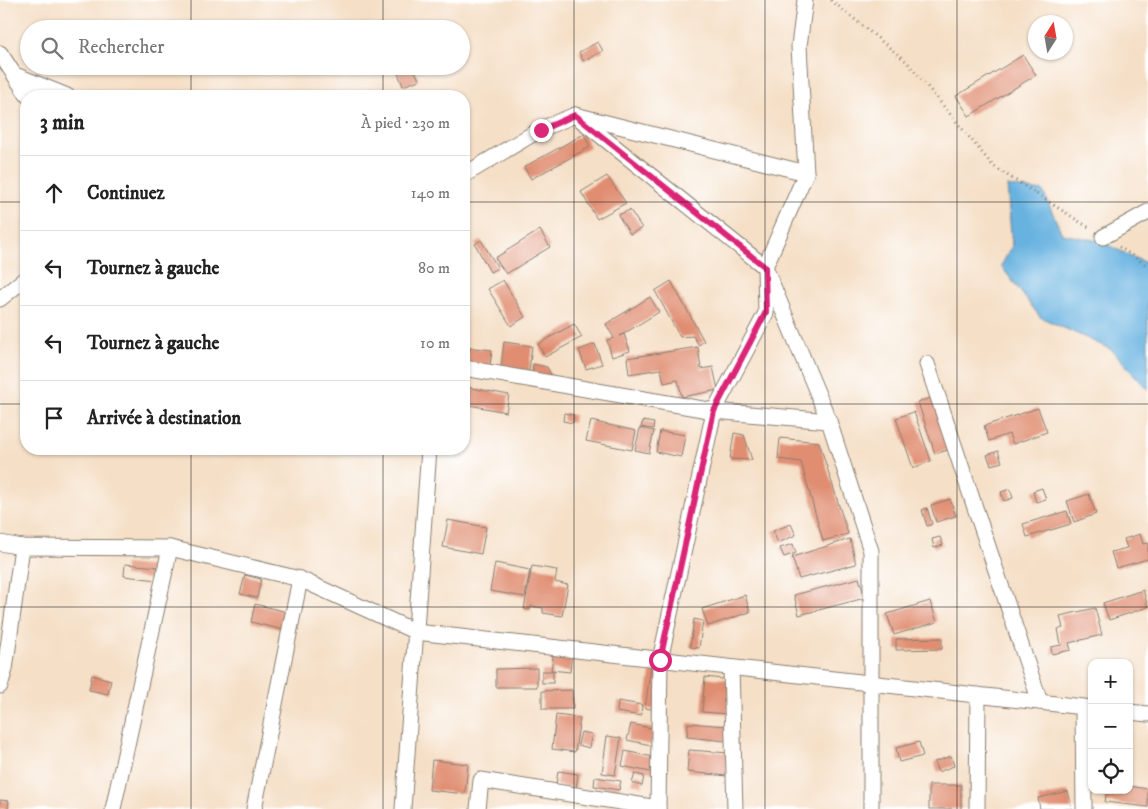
<!DOCTYPE html>
<html lang="fr">
<head>
<meta charset="utf-8">
<style>
	:root { --surface:#fff; --page:#f6f6f6; --text:#222; --muted:#767676; --line:#e0e0e0 }
	body { margin:0; font-family:"IM FELL DW Pica",serif; background:var(--page); color:var(--text) }
	.controls { position:absolute; right:15px; bottom:15px; display:grid; overflow:hidden; border-radius:10px; box-shadow:0 1px 4px #0004 }
	.controls button { width:45px; height:45px; display:grid; place-items:center; padding:0; border:0; border-bottom:1px solid var(--line); background:var(--surface); color:var(--text); font:25px sans-serif }
	.compass { position:absolute; left:1028px; top:15px; width:45px; height:45px; border-radius:50%; background:var(--surface); box-shadow:0 1px 4px #0004; rotate:11deg }
	.stop { position:absolute; width:15px; height:15px; margin:-11px; border:4px solid #db2777; border-radius:50%; background:#fff }
	.stop.end { background:#db2777; border-color:#fff; box-shadow:0 1px 5px #0008 }
	.list { margin:0; padding:0; list-style:none }
	h2 { display:flex; justify-content:space-between; align-items:center; height:65px; margin:0; padding:0 20px; font-size:21px }
	h2 small { font-size:16px; font-weight:400; color:var(--muted) }
	.list li { display:grid; grid-template-columns:32px 1fr auto; gap:15px; align-items:center; box-sizing:border-box; height:75px; padding:0 20px; border-top:1px solid var(--line) }
	.list b { display:block; font-size:19px; white-space:nowrap }
	.list em { font-size:16px; font-style:normal; color:var(--muted) }
	.icon { flex:none; width:28px; height:28px; fill:none; stroke:currentColor; stroke-width:2; stroke-linecap:round; stroke-linejoin:round }
	.map { position:relative; flex:none; width:1148px; height:809px; overflow:hidden }
	.search { position:absolute; background:var(--surface); box-shadow:0 1px 4px #0004; left:20px; top:20px; width:450px; height:55px; display:flex; align-items:center; gap:12px; box-sizing:border-box; padding:0 18px; border-radius:28px; color:var(--muted); font-size:19px }
	.panel { position:absolute; background:var(--surface); box-shadow:0 1px 4px #0004; left:20px; top:90px; width:450px; height:365px; border-radius:20px }
	.map>svg:first-child { display:block }
</style>
</head>
<body>
<div class="map">
<svg width="1148" height="809" viewBox="0 0 1148 809">
	<rect width="100%" height="100%" fill="#fff"/>
	<filter id="ink" filterUnits="userSpaceOnUse"><feTurbulence type="fractalNoise" baseFrequency=".02" numOctaves="2"/><feDisplacementMap in="SourceGraphic" scale="10" xChannelSelector="R" yChannelSelector="G"/><feConvolveMatrix kernelMatrix="1 2 1 2 8 2 1 2 1" color-interpolation-filters="sRGB"/></filter>
	<filter id="wash" filterUnits="userSpaceOnUse"><feTurbulence type="fractalNoise" baseFrequency=".0096" numOctaves="4" result="noise"/><feDisplacementMap in="SourceGraphic" scale="20" xChannelSelector="R" yChannelSelector="G"/><feGaussianBlur stdDeviation="1.12" result="paint"/><feColorMatrix in="noise" values="0 0 0 0 0 0 0 0 0 0 0 0 0 0 0 0 0 1.4 0 .05"/><feComposite in="paint" operator="in"/></filter>
	<g filter="url(#wash)">
		<rect width="100%" height="100%" fill="#f5dfc6"/>
		<polygon fill="#68b2e0" stroke="#42677e" points="1007,186 1043,191 1062,234 1099,241 1148,264 1148,390 1112,350 1040,317 1001,266 1012,246"/>
		<g id="blocks">
			<g fill="#e08d71">
				<polygon points="598,42 603,51 583,61 579,52"/>
				<polygon points="1023,55 1036,75 969,116 956,96"/>
				<polygon points="408,66 413,66 419,80 403,86 397,71"/>
				<polygon points="584,134 590,147 531,179 524,167"/>
				<polygon points="607,176 626,203 597,219 581,192"/>
				<polygon points="630,210 642,228 630,234 618,215"/>
				<polygon points="540,230 550,247 506,274 495,258"/>
				<polygon points="481,240 498,268 490,272 475,244"/>
				<polygon points="503,280 525,317 511,326 488,289"/>
				<polygon points="671,281 704,341 699,345 693,336 680,337 655,291"/>
				<polygon points="650,297 659,312 620,336 624,334 630,351 612,357 607,340 614,338 606,324"/>
				<polygon points="574,324 582,337 545,357 538,344"/>
				<polygon points="504,342 532,346 529,371 501,367"/>
				<polygon points="595,344 602,364 586,369 579,350"/>
				<polygon points="464,347 492,350 490,366 464,362"/>
				<polygon points="698,347 701,369 713,367 718,390 682,397 678,380 664,383 661,369 629,374 627,358"/>
				<polygon points="533,364 547,367 552,377 532,374"/>
				<polygon points="467,387 509,395 506,412 464,404"/>
				<polygon points="936,396 954,448 935,454 918,402"/>
				<polygon points="1038,408 1047,432 1013,444 1009,434 989,441 984,426"/>
				<polygon points="914,412 931,461 913,468 896,418"/>
				<polygon points="564,413 574,415 573,423 563,421"/>
				<polygon points="591,421 636,431 632,450 586,441"/>
				<polygon points="643,421 654,423 653,429 641,427"/>
				<polygon points="640,428 654,431 649,453 635,450"/>
				<polygon points="660,431 685,435 681,457 656,452"/>
				<polygon points="734,433 744,435 752,460 730,459"/>
				<polygon points="780,438 819,442 848,534 823,541 801,462 778,459"/>
				<polygon points="998,451 1002,462 991,465 987,455"/>
				<polygon points="1042,488 1046,499 1036,502 1033,491"/>
				<polygon points="1010,489 1013,498 1004,501 1001,492"/>
				<polygon points="1089,494 1096,514 1074,522 1067,501"/>
				<polygon points="950,499 956,516 936,522 931,505"/>
				<polygon points="927,508 932,524 927,526 922,510"/>
				<polygon points="1067,511 1071,524 1027,537 1023,524"/>
				<polygon points="448,520 486,527 481,554 443,547"/>
				<polygon points="791,524 796,535 778,543 773,531"/>
				<polygon points="1140,534 1143,544 1148,543 1148,559 1116,568 1111,552 1127,548 1124,539"/>
				<polygon points="940,537 943,545 934,548 932,539"/>
				<polygon points="850,539 856,564 799,579 792,557"/>
				<polygon points="793,544 796,553 784,557 780,548"/>
				<polygon points="495,563 530,570 525,597 490,591"/>
				<polygon points="125,564 158,567 157,580 124,576"/>
				<polygon points="532,566 557,570 555,582 568,585 562,616 543,613 543,608 531,606 530,610 524,609"/>
				<polygon points="245,575 261,579 257,598 240,594"/>
				<polygon points="859,578 865,598 799,615 794,595"/>
				<polygon points="1143,590 1148,607 1109,620 1103,603"/>
				<polygon points="745,595 750,612 708,626 702,609"/>
				<polygon points="930,601 937,622 894,635 887,614"/>
				<polygon points="255,604 291,613 287,631 251,622"/>
				<polygon points="1095,608 1102,635 1069,643 1071,650 1052,654 1051,647 1061,645 1058,629 1063,628 1060,616"/>
				<polygon points="694,619 703,621 699,648 690,647"/>
				<polygon points="942,638 942,649 896,650 896,639"/>
				<polygon points="554,650 572,652 570,672 551,670"/>
				<polygon points="651,666 662,668 656,710 645,708"/>
				<polygon points="537,668 537,687 496,687 496,669"/>
				<rect x="542" y="671" width="11" height="12"/>
				<polygon points="92,675 111,680 108,694 89,690"/>
				<polygon points="705,677 732,680 728,714 702,712"/>
				<polygon points="572,690 573,709 542,709 542,691"/>
				<polygon points="618,701 642,705 641,716 617,712"/>
				<polygon points="556,715 580,718 575,752 552,749"/>
				<polygon points="688,723 727,726 726,741 687,737"/>
				<polygon points="631,724 655,729 651,745 627,740"/>
				<polygon points="581,732 592,734 589,748 578,745"/>
				<polygon points="607,736 621,738 615,775 602,773"/>
				<polygon points="919,742 923,756 899,762 896,748"/>
				<polygon points="689,750 729,753 727,776 687,772"/>
				<polygon points="625,751 658,758 655,773 622,766"/>
				<polygon points="951,756 954,766 938,772 934,762"/>
				<polygon points="432,760 468,764 465,794 429,790"/>
				<polygon points="558,771 578,774 576,788 556,785"/>
				<polygon points="635,774 644,776 642,786 632,783"/>
				<polygon points="595,777 621,781 619,790 594,786"/>
				<rect x="929" y="785" width="32" height="24"/>
				<polygon points="1129,786 1148,789 1148,807 1105,802 1107,790 1129,790"/>
				<polygon points="1068,791 1072,809 1040,809 1038,798"/>
				<polygon points="0,800 9,801 8,809 0,809"/>
			</g>
		</g>
	</g>
	<g filter="url(#ink)">
		<use href="#blocks" fill-opacity="0" stroke="#887e71" stroke-width="1"/>
		<g fill="none" stroke-linecap="round" stroke-linejoin="round">
			<defs>
				<g id="minor">
					<polyline points="0,53 28,96"/>
					<polyline points="15,75 67,96"/>
					<polyline points="575,115 765,267 829,421 871,551 871,809"/>
					<polyline points="464,175 541,129 575,115 806,173"/>
					<polyline points="1103,237 1148,212"/>
					<polyline points="0,299 26,278"/>
					<polyline points="927,364 1040,702"/>
					<polyline points="464,368 714,411 829,421"/>
					<polyline points="0,543 22,547 170,548 300,579 416,632 1092,708"/>
					<polyline points="731,668 735,809"/>
					<polyline points="0,686 5,669 22,547"/>
					<polyline points="1083,707 1084,809"/>
					<polyline points="1129,712 1148,714"/>
					<polyline points="113,809 170,548"/>
					<polyline points="254,809 300,579"/>
					<polyline points="403,809 429,449"/>
					<polyline points="478,809 481,780 658,808"/>
					<polyline points="658,809 660,660 714,411 766,313 765,267 806,173 799,46 805,0"/>
					<polyline points="977,809 978,695"/>
				</g>
			</defs>
			<use href="#minor" stroke="#887e71" stroke-width="17"/>
			<g stroke="#887e71" stroke-width="3" stroke-dasharray="1 4" stroke-linecap="butt">
				<polyline points="831,0 907,62 993,166 1091,229"/>
				<polyline points="1119,247 1148,266"/>
			</g>
			<use href="#minor" stroke="#fff" stroke-width="15"/>
		</g>
	</g>
	<g fill="none" stroke-linecap="round" stroke-linejoin="round" filter="url(#ink)">
		<polyline stroke="#db2777" stroke-width="6" points="541,130 575,115 765,267 766,312 714,411 660,660"/>
	</g>
	<path fill="none" stroke="#1c1c1c" stroke-width="1" stroke-opacity="0.55" d="M191 0V29M383 0V29M574 0V809M765 0V809M957 0V809M191 66V96M383 66V96M0 202H26M464 202H1148M0 404H26M464 404H1148M191 449V809M383 449V809M0 607H1148"/>
</svg>
<div class="controls">
<button>+</button>
<button>−</button>
<button><svg class="icon" aria-label="locate" viewBox="0 0 24 24"><circle cx="12" cy="12" r="6"/><path d="M12 2v4M12 18v4M2 12h4M18 12h4"/></svg></button>
</div>
<svg class="compass" viewBox="-18 -18 36 36"><path d="M0-13l5 13h-10z" fill="#e53935"/><path d="M0 13l5-13h-10z" fill="#767676"/></svg>
<div class="stop" style="left:660px;top:660px"></div>
<div class="stop end" style="left:541px;top:130px"></div>
<div class="search"><svg class="icon" aria-label="search" viewBox="0 0 24 24"><circle cx="10" cy="10" r="6"/><path d="M15 15l6 6"/></svg>Rechercher</div>
<section class="panel">
<h2>3 min<small>À pied · 230 m</small></h2>
<ul class="list">
<li><svg class="icon" aria-label="ahead" viewBox="0 0 24 24"><path d="M12 20V5M6 11l6-6 6 6"/></svg><div><b>Continuez</b></div><em>140 m</em></li>
<li><svg class="icon" aria-label="left" viewBox="0 0 24 24"><path d="M17 20v-9H6M10 6l-5 5 5 5"/></svg><div><b>Tournez à gauche</b></div><em>80 m</em></li>
<li><svg class="icon" aria-label="left" viewBox="0 0 24 24"><path d="M17 20v-9H6M10 6l-5 5 5 5"/></svg><div><b>Tournez à gauche</b></div><em>10 m</em></li>
<li><svg class="icon" aria-label="arrive" viewBox="0 0 24 24"><path d="M6 21V4h12l-3 4 3 4H6"/></svg><div><b>Arrivée à destination</b></div></li>
</ul>
</section>
</div>
</body>
</html>
